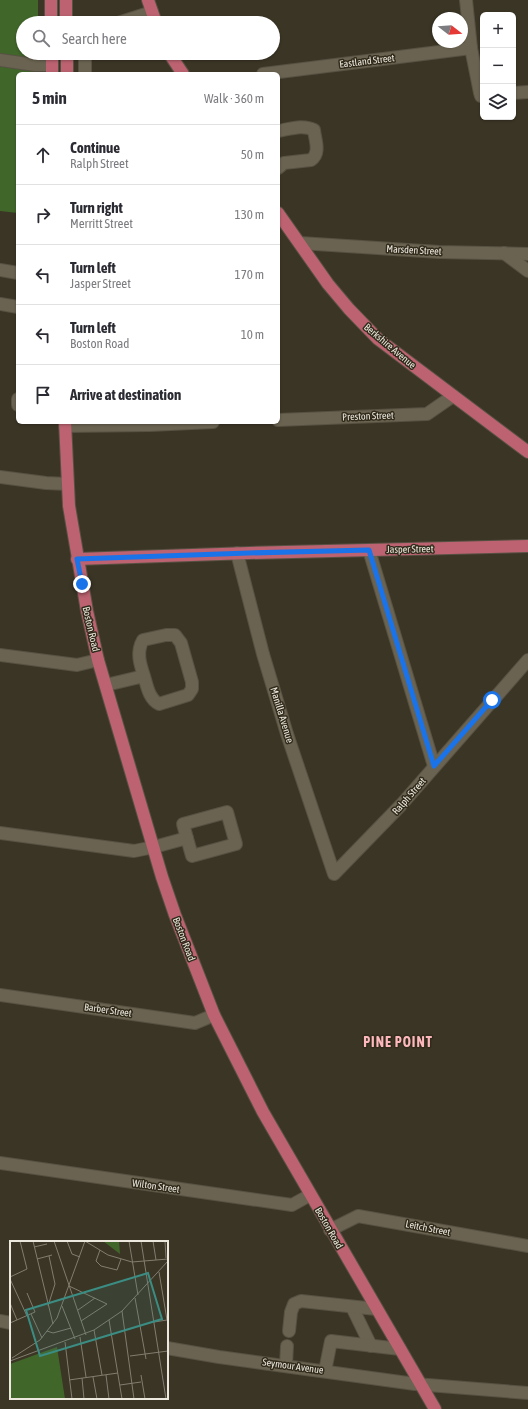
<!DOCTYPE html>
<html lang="en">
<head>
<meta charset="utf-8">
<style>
	:root { --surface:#fff; --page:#f7f7f7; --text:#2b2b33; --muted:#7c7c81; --line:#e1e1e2 }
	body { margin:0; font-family:"Asap Condensed",sans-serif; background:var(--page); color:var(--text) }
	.controls { position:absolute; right:12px; top:12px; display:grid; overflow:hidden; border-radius:6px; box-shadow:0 1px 3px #0004 }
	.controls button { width:36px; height:36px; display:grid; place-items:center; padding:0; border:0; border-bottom:1px solid var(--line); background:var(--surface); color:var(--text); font:20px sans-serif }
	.compass { position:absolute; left:432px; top:12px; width:36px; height:36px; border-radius:50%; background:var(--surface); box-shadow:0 1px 3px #0004; rotate:107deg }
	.stop { position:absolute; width:12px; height:12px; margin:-9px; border:3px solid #1a73e8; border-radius:50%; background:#fff }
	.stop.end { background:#1a73e8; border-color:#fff; box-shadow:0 1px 4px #0008 }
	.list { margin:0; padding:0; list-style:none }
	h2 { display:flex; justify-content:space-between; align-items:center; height:52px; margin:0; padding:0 16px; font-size:17px }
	h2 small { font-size:13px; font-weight:400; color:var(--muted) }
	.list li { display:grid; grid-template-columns:26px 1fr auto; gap:12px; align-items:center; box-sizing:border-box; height:60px; padding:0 16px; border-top:1px solid var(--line) }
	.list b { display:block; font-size:15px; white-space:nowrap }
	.list p { margin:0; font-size:13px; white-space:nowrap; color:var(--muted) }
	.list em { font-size:13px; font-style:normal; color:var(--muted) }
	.icon { flex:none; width:22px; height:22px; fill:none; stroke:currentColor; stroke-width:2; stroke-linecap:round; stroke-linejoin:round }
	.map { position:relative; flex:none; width:528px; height:1409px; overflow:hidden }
	.search { position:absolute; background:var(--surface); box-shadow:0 1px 3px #0004; left:16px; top:16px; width:264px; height:44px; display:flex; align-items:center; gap:10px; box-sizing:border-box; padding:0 14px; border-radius:22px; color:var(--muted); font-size:15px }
	.panel { position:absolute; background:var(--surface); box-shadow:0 1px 3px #0004; left:16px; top:72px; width:264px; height:352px; border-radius:6px }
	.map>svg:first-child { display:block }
</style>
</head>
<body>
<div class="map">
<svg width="528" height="1409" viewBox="0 0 528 1409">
	<rect width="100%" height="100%" fill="#3b3525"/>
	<polygon fill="#416629" points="0,0 38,0 38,23 23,23 23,53 39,53 39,74 18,74 18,213 0,211"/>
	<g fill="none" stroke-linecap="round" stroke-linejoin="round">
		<defs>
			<g id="minor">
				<polyline points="466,0 471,48 480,93 481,96 483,96"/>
				<polyline points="118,23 152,12"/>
				<polyline points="85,53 85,74"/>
				<polyline points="0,60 35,65 52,65"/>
				<polyline points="263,74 471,48"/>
				<polyline points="513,93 528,92"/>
				<path d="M278 131C290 129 303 124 314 130 315 140 321 153 311 160L284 163 278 168"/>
				<polyline points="300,243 439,252 528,254"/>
				<polyline points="504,253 528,271"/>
				<polyline points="0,270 18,273"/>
				<polyline points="0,304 18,307"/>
				<polyline points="18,399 18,405"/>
				<polyline points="278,420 427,414 453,396"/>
				<polyline points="65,426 150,425 213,422"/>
				<polyline points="0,477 46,483 67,484"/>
				<polyline points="369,550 434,766"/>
				<polyline points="237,553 263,654 287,734 334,874 401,805 528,660"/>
				<polyline points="0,655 77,665 98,660"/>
				<path d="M106 685 144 676C147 686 149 699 159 704L188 695 192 689V682L181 643 175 635H166L143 640C136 652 140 664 144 676"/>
				<polygon points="227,812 236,844 192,856 183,824"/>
				<polyline points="0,833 134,851 154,847 187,838"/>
				<polyline points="0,995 195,1023 214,1015"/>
				<polyline points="0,1163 292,1205 310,1195"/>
				<polyline points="330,1230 358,1216 528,1246"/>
				<polyline points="352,1307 371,1346"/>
				<polyline points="0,1321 11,1323"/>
				<polyline points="289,1331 291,1312 294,1304 301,1301 376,1309"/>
				<polyline points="167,1348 219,1357 415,1384 528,1393"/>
				<polyline points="286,1365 287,1346"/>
				<polyline points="325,1371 331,1341 400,1349"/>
			</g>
			<g id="major">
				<polyline points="51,0 51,23"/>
				<polyline points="66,0 66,23"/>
				<polyline points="148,0 156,23"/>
				<polyline points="52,53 52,74"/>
				<polyline points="67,53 67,74"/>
				<polyline points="169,53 183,74"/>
				<polyline points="278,213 328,284 349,309 378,339 528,452"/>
				<polyline points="65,422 69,506 87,611 98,660 162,877 175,915 214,1015 263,1112 435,1409"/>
				<polyline points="77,559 249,553 528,546"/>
			</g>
		</defs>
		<use href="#minor" stroke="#575143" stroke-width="14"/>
		<use href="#major" stroke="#575143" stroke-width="14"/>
		<use href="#minor" stroke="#6a6351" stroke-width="12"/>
		<use href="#major" stroke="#bc6270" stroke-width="12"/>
	</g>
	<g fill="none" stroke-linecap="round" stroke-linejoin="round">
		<polyline stroke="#1a73e8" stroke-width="5" points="82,584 77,559 249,553 369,550 434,766 492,700"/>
	</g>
	<g text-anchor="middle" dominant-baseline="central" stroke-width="3" stroke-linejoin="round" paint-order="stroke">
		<g font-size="10" fill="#ece8de" stroke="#312b1b">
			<text transform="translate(367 61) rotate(-7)">Eastland Street</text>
			<text transform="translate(414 250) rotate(3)">Marsden Street</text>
			<text transform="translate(390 346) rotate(40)">Berkshire Avenue</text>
			<text transform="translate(368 416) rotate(-2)">Preston Street</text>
			<text transform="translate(410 549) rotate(-1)">Jasper Street</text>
			<text transform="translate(91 629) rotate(77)">Boston Road</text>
			<text transform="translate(282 715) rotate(73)">Manilla Avenue</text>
			<text transform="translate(409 796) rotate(-49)">Ralph Street</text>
			<text transform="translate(184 939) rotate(69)">Boston Road</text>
			<text transform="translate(108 1010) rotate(8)">Barber Street</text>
			<text transform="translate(156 1186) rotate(8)">Wilton Street</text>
			<text transform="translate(329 1228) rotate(60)">Boston Road</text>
			<text transform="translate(428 1228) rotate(11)">Leitch Street</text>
			<text transform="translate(293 1366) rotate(8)">Seymour Avenue</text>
		</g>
		<g font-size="14" font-weight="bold" letter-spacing="1" fill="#fdb8be" stroke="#312b1b">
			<text x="398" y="1042">PINE POINT</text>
		</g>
	</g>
	<g transform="translate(10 1241)">
		<rect width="158" height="158" fill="#3b3525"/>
		<path d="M93 0H109L110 13ZM47 106 55 158H0V123Z" fill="#416629"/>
		<path fill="none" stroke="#827d6f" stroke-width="1" d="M23 0 43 83M44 0 76 94M57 0 62 13 70 16M75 0 98 14 122 21 158 18M119 0 128 54M131 0 156 158M143 0 146 19M155 0 156 17M24 6 37 3M90 9 86 20 91 25 107 29 111 18M27 18 42 14M0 36 17 28 10 0M0 38 17 75M59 45 97 63 71 80M125 57 136 118M0 62 7 79M38 65 45 43 39 15M52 65 65 98M68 69 85 57M112 70 124 158M21 73 32 97M99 79 112 158M144 81 157 79 149 31M0 82 25 71 17 52M84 89 92 134M37 90 43 92 61 87M70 96 76 136M55 101 62 158M120 115 158 110M2 117 30 99 47 77 75 0M0 120 84 89 112 70 158 20M96 134 99 158M131 134 135 158M83 136 87 158M72 137 74 158M59 139 108 132M110 144 131 141"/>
		<path fill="#3b8d84" fill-opacity="0.15" stroke="#3b8d84" stroke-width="2" d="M138 32 152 78 30 115 16 69Z"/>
		<rect width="158" height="158" fill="none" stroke="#ece8de" stroke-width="2"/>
	</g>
</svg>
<div class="controls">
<button>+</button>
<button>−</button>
<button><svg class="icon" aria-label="layers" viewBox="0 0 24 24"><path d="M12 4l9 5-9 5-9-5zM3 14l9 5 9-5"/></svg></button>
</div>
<svg class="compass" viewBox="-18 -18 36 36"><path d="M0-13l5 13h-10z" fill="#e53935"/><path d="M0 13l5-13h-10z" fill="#7c7c81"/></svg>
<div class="stop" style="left:492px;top:700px"></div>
<div class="stop end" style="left:82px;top:584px"></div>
<div class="search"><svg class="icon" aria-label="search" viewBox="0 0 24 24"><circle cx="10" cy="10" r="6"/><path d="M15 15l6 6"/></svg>Search here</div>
<section class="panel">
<h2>5 min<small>Walk · 360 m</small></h2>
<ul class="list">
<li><svg class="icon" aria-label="ahead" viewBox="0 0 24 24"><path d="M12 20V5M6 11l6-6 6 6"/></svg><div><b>Continue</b><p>Ralph Street</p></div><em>50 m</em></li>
<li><svg class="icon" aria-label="right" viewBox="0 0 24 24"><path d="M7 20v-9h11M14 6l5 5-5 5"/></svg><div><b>Turn right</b><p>Merritt Street</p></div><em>130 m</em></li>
<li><svg class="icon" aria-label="left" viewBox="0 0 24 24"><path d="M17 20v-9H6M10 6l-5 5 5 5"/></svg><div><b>Turn left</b><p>Jasper Street</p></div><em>170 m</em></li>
<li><svg class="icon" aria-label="left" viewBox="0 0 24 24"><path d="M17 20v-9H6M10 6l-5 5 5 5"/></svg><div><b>Turn left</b><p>Boston Road</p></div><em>10 m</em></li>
<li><svg class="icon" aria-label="arrive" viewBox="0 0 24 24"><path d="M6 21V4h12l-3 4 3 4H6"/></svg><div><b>Arrive at destination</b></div></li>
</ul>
</section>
</div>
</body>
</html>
